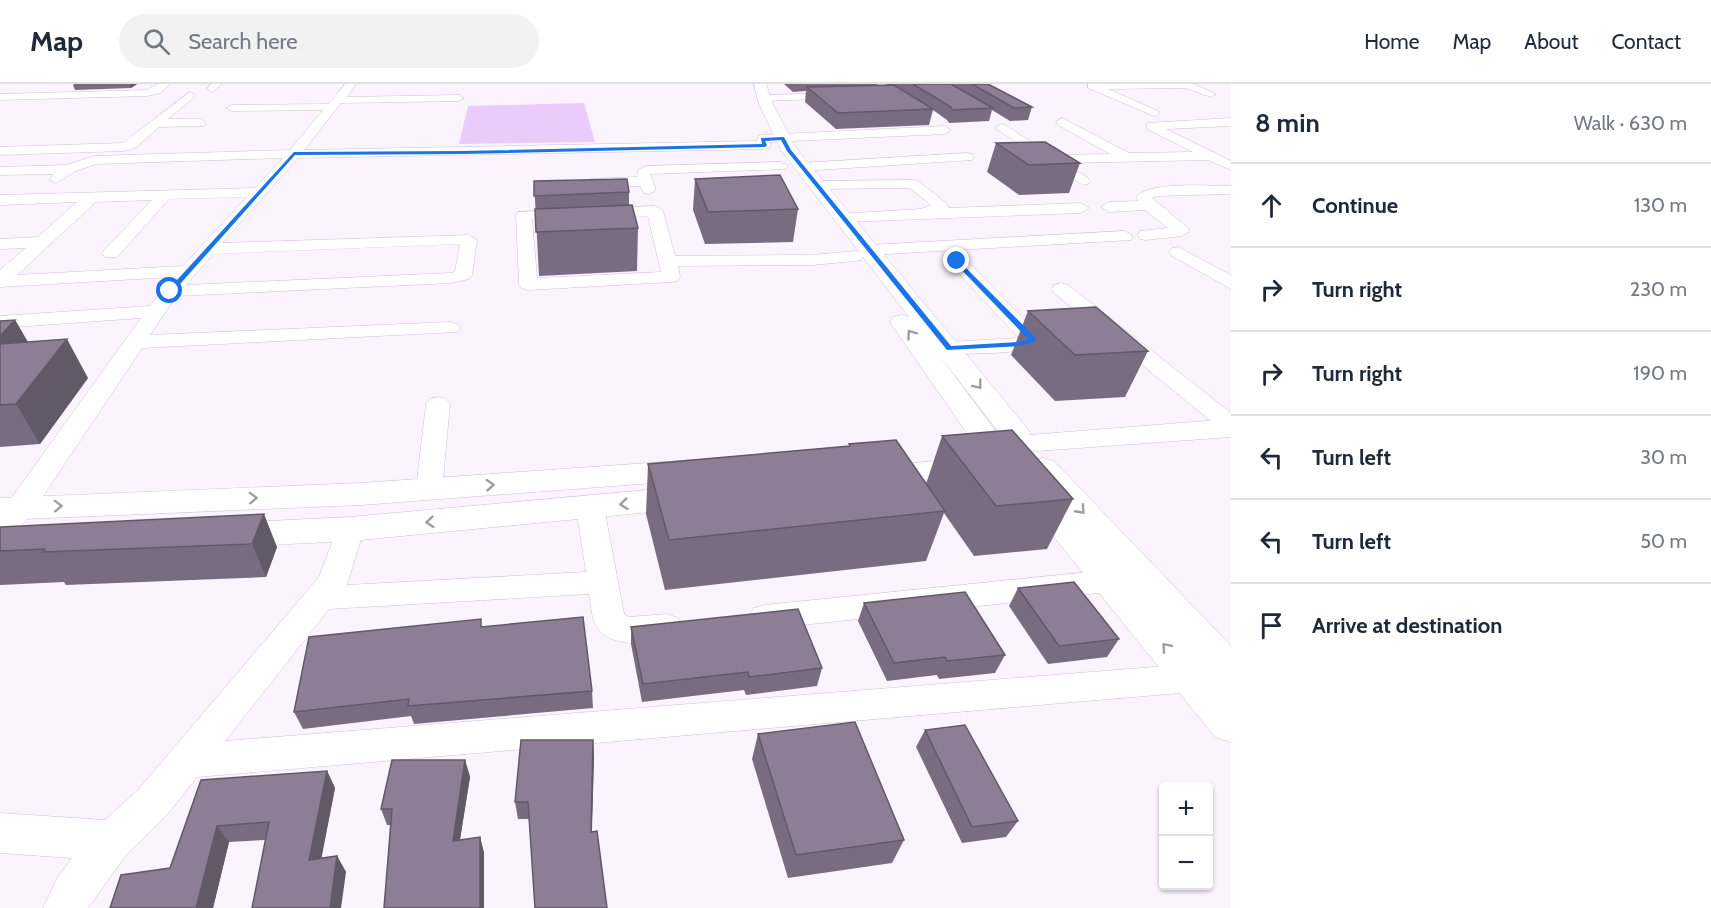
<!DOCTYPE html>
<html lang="en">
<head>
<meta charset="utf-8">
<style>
	:root { --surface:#fff; --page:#f2f2f3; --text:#1f2937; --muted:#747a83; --line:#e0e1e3 }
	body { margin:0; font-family:Cabin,sans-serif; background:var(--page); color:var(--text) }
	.controls { position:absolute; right:18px; bottom:18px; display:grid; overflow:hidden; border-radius:6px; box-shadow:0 2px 4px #0004 }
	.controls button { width:54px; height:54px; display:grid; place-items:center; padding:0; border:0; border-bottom:2px solid var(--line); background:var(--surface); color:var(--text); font:30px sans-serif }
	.stop { position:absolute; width:18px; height:18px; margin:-14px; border:4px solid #1a73e8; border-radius:50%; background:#fff }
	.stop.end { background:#1a73e8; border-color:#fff; box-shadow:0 2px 6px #0008 }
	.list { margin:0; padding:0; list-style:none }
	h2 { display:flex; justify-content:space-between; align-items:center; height:78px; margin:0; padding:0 24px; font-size:26px }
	h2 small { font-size:20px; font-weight:400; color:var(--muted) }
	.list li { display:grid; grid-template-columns:39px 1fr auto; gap:18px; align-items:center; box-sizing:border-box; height:84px; padding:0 24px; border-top:2px solid var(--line) }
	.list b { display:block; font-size:22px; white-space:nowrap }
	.list em { font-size:20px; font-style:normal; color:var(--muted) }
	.icon { flex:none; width:33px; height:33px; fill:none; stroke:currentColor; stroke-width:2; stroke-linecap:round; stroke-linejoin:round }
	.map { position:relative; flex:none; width:1231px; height:824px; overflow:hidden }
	header { display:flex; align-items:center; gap:36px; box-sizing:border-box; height:84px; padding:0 30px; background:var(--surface); border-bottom:2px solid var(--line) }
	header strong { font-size:28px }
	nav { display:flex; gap:33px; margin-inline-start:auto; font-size:21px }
	.search { width:420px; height:54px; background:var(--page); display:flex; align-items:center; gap:15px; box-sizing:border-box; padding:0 21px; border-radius:33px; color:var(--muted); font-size:22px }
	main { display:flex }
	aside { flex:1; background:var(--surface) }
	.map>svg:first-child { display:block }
</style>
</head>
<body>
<header>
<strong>Map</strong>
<div class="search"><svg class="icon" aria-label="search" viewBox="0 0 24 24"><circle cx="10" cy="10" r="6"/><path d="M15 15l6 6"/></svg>Search here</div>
<nav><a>Home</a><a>Map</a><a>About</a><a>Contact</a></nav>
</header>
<main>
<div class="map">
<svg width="1231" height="824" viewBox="0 0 1231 824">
	<rect width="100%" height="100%" fill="#fbf3fe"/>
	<polygon fill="#eacbfa" points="584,19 595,58 459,60 468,22"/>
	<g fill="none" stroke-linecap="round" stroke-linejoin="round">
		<defs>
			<g id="minor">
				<polygon points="158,0 170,0 160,9 147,12 0,16 0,10 147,6"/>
				<polygon points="211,0 222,0 212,8 207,5"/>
				<path d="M345 0H356L347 13 459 11 464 14 459 17 341 19 304 66 757 57 758 52 762 51 945 42 951 46 945 50 770 58 771 61 770 64 765 65 298 74 222 159 469 151 477 156 472 191 469 195 451 199 176 212 150 251 450 238 457 240 460 244 457 248 142 264 31 430 10 456 0 459V430L141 234 0 244V232L150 222 172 193 0 203V186L26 164 0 165V155L38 153 77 118 0 121V111L255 104 283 74 96 80 74 88 56 99 49 95 54 90 0 91V83L67 81 94 72 290 66 323 26 232 27 226 24 232 21 329 20ZM247 113 183 182 17 191 96 118 152 116 105 165 102 169 105 173H117L169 115ZM460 160 455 188 451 189 186 201 213 170Z"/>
				<polygon points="1088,0 1193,0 1216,10 1211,13 1185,4 1108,5 1158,27 1158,31 1154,32 1088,4"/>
				<polygon points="190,8 195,11 194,13 168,35 200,35 206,39 204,42 159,43 135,64 124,67 0,71 0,63 123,59"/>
				<polygon points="842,9 847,12 846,14 765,17 760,14 765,11"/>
				<polygon points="1062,34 1129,69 1193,68 1147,45 1147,39 1231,34 1231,42 1166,45 1231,77 1231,86 1208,76 1064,79 1088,94 1090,97 1088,100 1083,101 995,44 1001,40 1005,41 1052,71 1110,70 1058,41 1056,38"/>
				<polygon points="967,69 972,70 974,73 972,76 802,87 795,83 802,79"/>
				<polygon points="781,78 788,82 786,85 650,90 656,106 649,110 644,109 640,102 591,103 584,99 591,95 637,93 638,86 646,82"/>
				<polygon points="913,96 918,97 947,120 949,124 1081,119 1089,124 1081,129 843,138 837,136 835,133 837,130 921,125 931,121 910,104 817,105 810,101 817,97"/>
				<path d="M1231 102V110L1156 112 1152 114 1188 144 1190 147 1182 152 1146 156 1140 155 1138 151 1140 147 1168 144 1145 126 1109 128 1101 123 1109 118 1138 117 1136 113C1149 97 1209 102 1231 102Z"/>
				<path d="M655 122 663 127 675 172 812 171 855 167 861 168 864 172 861 176 855 177 812 181 678 182 680 193 677 197 671 198 528 206 521 204 519 200 516 131 518 128ZM648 132 661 188 537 194 532 135Z"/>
				<polygon points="1125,147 1133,152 1131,156 870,171 864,170 861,166 864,162 870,161"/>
				<polygon points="1178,163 1231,191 1231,205 1172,172 1169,168 1172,164"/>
				<path d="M957 172 963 173 1040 252 1043 256C1033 272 969 269 949 270L942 268 938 264 942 260 949 258 1019 254 951 181 948 177 951 173Z"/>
				<polygon points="1061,199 1068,201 1231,329 1231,348 1222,346 1054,209 1052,205 1054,201"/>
				<polygon points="438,313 446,315 450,320 442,405 438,411 429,414 420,411 416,405 426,320 430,315"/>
				<path d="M590 414 600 417 604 423 624 530 629 533 667 530 678 534 683 543 678 552C655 559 613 567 597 543 591 533 591 521 589 510L329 525 225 657 1192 580 1204 584 1209 594 1204 604 1192 608 197 693 166 732 126 771 88 824H43L58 793 72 774 0 769V729L105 736 138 706 319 493 340 438 350 435 360 438 364 445 347 501 586 488 576 423 580 417Z"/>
				<polygon points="1109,486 1120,489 1124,497 1120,505 1109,508 765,545 754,542 749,533 754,524 765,521"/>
			</g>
			<g id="tertiary">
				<polygon points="754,0 766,0 773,20 796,64 1026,343 1030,349 1029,351 1231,335 1231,353 1037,367 1026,364 1022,358 1023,356 1015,358 1004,355 937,268 997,349 993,355 982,358 971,355 890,238 893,233 902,231 909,233 781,66 759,20"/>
				<polygon points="976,373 987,376 992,383 987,390 875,403 864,400 859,393 864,386 875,383"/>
				<polygon points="1043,374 1054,377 1231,562 1231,658 1215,653 1021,412 1017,405 1021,398 1035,395 1027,384 1032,377"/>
				<polygon points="693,376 704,379 709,386 704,393 693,396 361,421 0,436 0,414 361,399"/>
				<polygon points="692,402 704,405 709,413 704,421 692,424 350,457 226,463 214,460 209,451 214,442 226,439 350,433"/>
			</g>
		</defs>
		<use href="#minor" stroke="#d0bfd9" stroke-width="1"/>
		<use href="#tertiary" stroke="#d0bfd9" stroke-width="1"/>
		<use href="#minor" fill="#fff" fill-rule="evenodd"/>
		<use href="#tertiary" fill="#fff" fill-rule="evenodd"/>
	</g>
	<g fill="#796c80">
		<polygon points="74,0 137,0 131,4 75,6 73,1"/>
		<polygon points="784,0 877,0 877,1 887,1 885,0 988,0 1032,23 1028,36 1010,37 992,26 989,37 949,39 947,36 933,26 929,41 836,45 805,18 806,7 793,8"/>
		<polygon points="996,59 1080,79 1069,109 1019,111 987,88"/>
		<polygon points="695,95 798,125 793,158 705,160 693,126"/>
		<polygon points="534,97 629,108 629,121 638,144 637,187 539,192"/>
		<polygon points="1028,227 1148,267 1125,313 1055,317 1011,271"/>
		<polygon points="15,236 28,258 88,294 40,360 0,363 0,237"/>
		<polygon points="942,352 1073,415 1047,465 974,472 944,429 926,477 665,506 646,430 648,380 849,362 849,360 926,400"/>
		<polygon points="44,442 277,463 266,493 66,501 64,498 0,501 0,443"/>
		<polygon points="1018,504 1119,555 1107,573 1048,580 1009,522"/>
		<polygon points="864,519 1005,571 995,589 939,595 937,591 887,597 858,537"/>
		<polygon points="482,543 592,607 593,624 414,640 411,632 303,645 294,628"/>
		<polygon points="631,543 822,584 817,602 746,611 744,606 642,618 631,560"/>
		<polygon points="925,646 1018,737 1006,753 962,759 916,663"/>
		<polygon points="758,650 904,756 892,779 788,794 752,675"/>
		<polygon points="593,656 594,673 592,747 607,824 529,735 518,735 515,718"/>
		<polygon points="465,676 470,693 460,756 480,753 484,769 484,824 384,824 391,741 387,741 381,725"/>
		<polygon points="327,687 335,704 321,774 337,772 346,788 265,756 229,758 213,824 110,824 170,784 201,696"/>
	</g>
	<g fill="#635868">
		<polygon points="130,0 137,0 131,4"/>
		<polygon points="15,236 37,274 0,273 0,252"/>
		<polygon points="67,255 88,294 40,360 16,320"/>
		<polygon points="264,430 277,463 266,493 252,460"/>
		<polygon points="593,656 594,673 591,764 591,748"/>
		<polygon points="465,676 470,693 457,773 453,757"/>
		<polygon points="327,687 335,704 318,792 309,776"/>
		<polygon points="217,742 229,758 213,824 196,824"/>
		<polygon points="480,753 484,769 484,824 480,824"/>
		<polygon points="337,772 346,788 341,824 330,824"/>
	</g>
	<g fill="#8d7d95" stroke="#635868" stroke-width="1.5">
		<polygon points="913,0 951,0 993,24 952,26 951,23"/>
		<polygon points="972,0 988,0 1032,23 1014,24"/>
		<polygon points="894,1 933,25 838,29 807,3"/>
		<polygon points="1045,58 1080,79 1029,81 996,59"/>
		<polygon points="780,91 798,125 708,128 695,95"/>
		<polygon points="627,95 629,108 534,112 534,97"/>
		<polygon points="632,121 638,144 536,148 535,125"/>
		<polygon points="1096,223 1148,267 1075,271 1028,227"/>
		<polygon points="15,236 0,252 0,237"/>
		<polygon points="67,255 16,320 0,321 0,260"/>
		<polygon points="1012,346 1073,415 996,422 942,352"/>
		<polygon points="896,356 945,427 669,456 648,380 850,362 849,360"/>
		<polygon points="264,430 252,460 43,468 45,465 0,467 0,443"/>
		<polygon points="1074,498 1119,555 1059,562 1018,504"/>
		<polygon points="965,508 1005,571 947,577 945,573 894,579 864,519"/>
		<polygon points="798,525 822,584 749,593 748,588 643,600 631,543"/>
		<polygon points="583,533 592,607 408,622 409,615 294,628 309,553 481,535 481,543"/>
		<polygon points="855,638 904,756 796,771 758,650"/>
		<polygon points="965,641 1018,737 972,743 925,646"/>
		<polygon points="521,656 593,656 591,748 597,747 607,824 535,824 528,718 515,718"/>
		<polygon points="392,676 465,676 453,757 480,753 480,824 384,824 392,725 381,725"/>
		<polygon points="327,687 309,776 337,772 330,824 252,824 269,738 217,742 196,824 110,824 121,791 170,784 201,696"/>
	</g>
	<defs><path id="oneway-chevron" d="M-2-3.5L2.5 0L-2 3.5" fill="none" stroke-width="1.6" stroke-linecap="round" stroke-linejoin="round" transform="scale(1.5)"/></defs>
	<g stroke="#a09da2">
		<use href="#oneway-chevron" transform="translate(911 250) rotate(-126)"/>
		<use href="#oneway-chevron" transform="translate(978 301) rotate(52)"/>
		<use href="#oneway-chevron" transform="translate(490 401) rotate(-4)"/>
		<use href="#oneway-chevron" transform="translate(253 414) rotate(-2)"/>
		<use href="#oneway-chevron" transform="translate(624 420) rotate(174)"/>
		<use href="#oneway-chevron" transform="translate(58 422) rotate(-2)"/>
		<use href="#oneway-chevron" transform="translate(1081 426) rotate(48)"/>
		<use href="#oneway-chevron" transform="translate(430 438) rotate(175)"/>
		<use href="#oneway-chevron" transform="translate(1166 563) rotate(-131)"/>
	</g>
	<polygon fill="#1a73e8" points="784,53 791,66 951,262 1020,258 1028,255 954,178 957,175 1036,254 1036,257 1021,262 947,266 787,67 781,56 765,57 767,61 765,63 462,70 295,71 173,208 167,207 294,68 462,67 762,60 761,54"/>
</svg>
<div class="controls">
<button>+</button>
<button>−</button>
</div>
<div class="stop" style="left:170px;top:207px"></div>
<div class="stop end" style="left:957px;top:177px"></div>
</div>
<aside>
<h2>8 min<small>Walk · 630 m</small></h2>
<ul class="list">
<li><svg class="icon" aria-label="ahead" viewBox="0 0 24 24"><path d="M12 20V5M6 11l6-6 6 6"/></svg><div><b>Continue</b></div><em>130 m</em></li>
<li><svg class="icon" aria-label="right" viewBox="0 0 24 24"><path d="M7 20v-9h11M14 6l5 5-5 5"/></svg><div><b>Turn right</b></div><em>230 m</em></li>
<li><svg class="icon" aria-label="right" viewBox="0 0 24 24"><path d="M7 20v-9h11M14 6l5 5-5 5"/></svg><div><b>Turn right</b></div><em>190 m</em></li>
<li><svg class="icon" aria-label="left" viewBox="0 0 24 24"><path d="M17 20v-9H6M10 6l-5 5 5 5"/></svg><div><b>Turn left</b></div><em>30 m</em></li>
<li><svg class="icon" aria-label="left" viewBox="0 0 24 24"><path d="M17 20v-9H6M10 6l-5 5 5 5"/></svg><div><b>Turn left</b></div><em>50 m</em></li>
<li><svg class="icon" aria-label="arrive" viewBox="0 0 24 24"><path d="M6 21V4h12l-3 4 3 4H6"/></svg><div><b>Arrive at destination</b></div></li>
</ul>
</aside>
</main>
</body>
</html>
